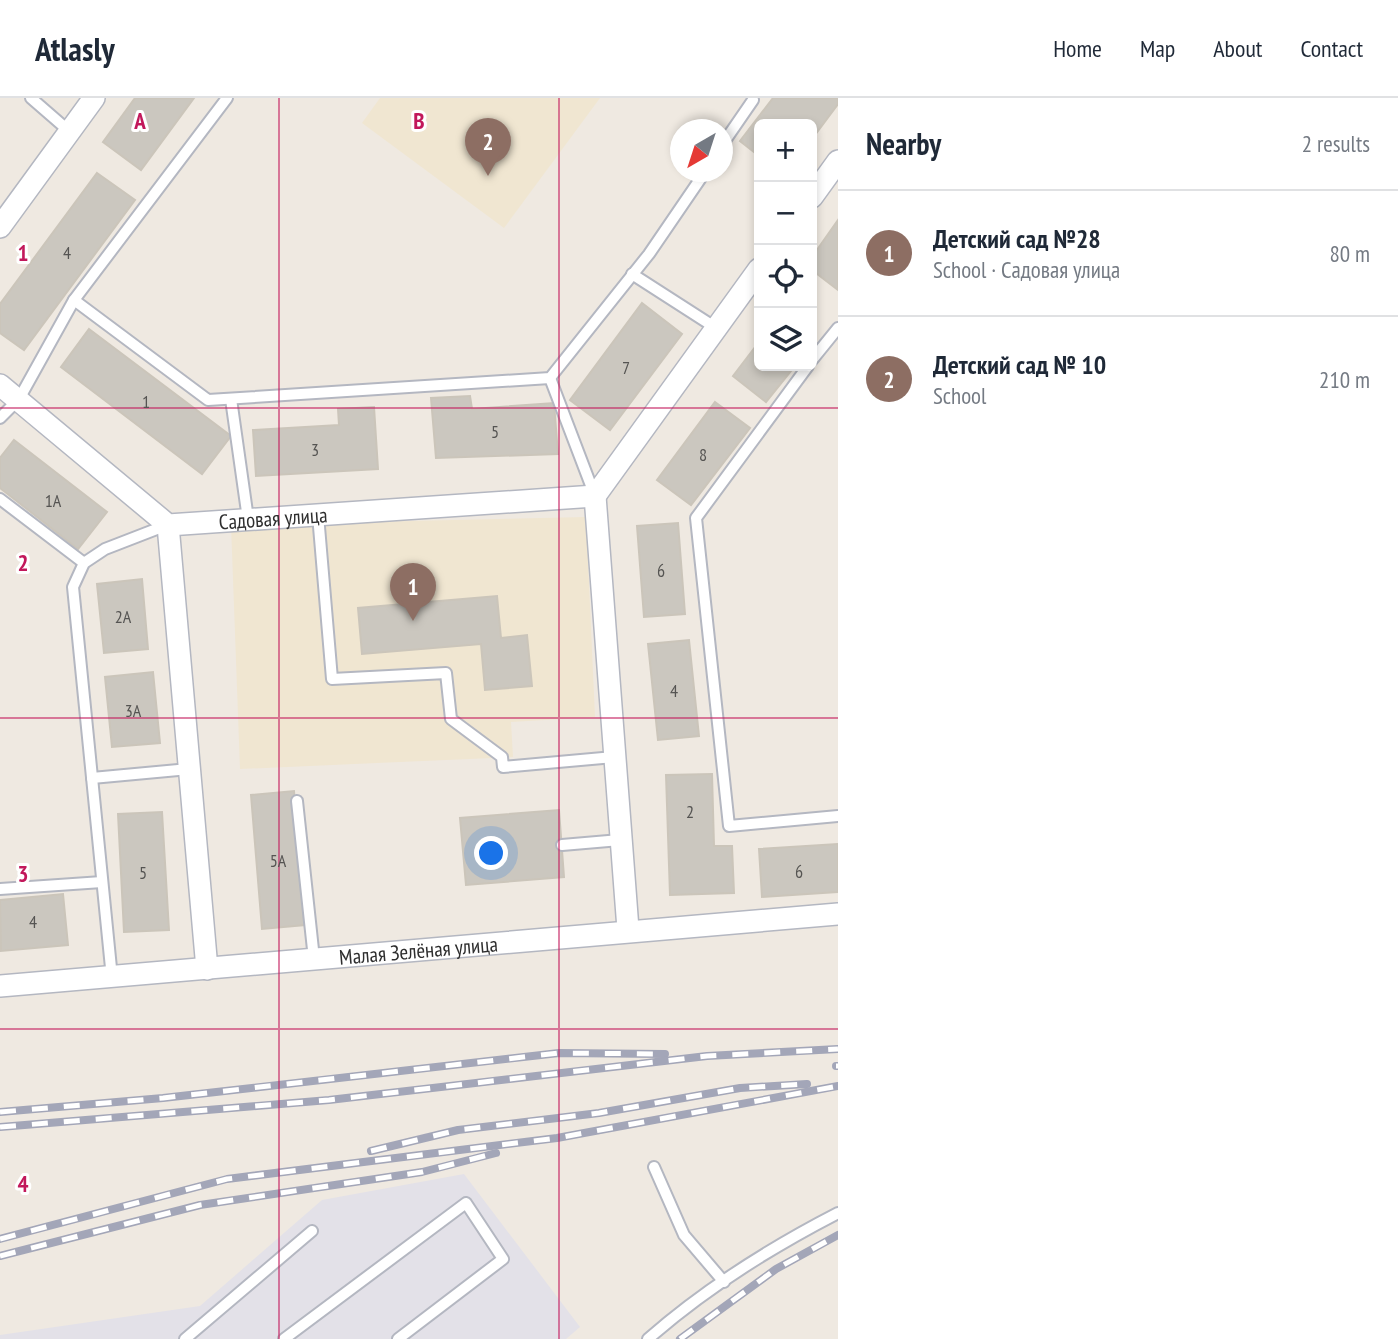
<!DOCTYPE html>
<html lang="en">
<head>
<meta charset="utf-8">
<style>
	:root { --surface:#fff; --page:#f2f2f3; --text:#1f2937; --muted:#747a83; --line:#e0e1e3; --accent:#4264fb }
	body { margin:0; font-family:"PT Sans Narrow",sans-serif; background:var(--page); color:var(--text) }
	.controls { position:absolute; right:21px; top:21px; display:grid; overflow:hidden; border-radius:10px; box-shadow:0 4px 10px #0003 }
	.controls button { width:63px; height:63px; display:grid; place-items:center; padding:0; border:0; border-bottom:2px solid var(--line); background:var(--surface); color:var(--text); font:35px sans-serif }
	.compass { position:absolute; left:670px; top:21px; width:63px; height:63px; border-radius:50%; background:var(--surface); box-shadow:0 4px 10px #0003; rotate:219deg }
	.you { position:absolute; left:492px; top:756px; width:24px; height:24px; margin:-18px; border:5px solid #fff; border-radius:50%; background:#1a73e8; box-shadow:0 0 0 10px #1a73e833 }
	.badge { display:grid; place-items:center; width:46px; height:46px; border-radius:50%; background:var(--accent); color:#fff; font-size:23px; font-weight:700 }
	.pin { position:absolute; translate:-50% -58px; filter:drop-shadow(0 2px 4px #0008) }
	.pin::after { content:''; position:absolute; top:37px; width:24px; height:21px; background:inherit; clip-path:polygon(0 0,100% 0,50% 100%) }
	.list { margin:0; padding:0; list-style:none }
	h2 { display:flex; justify-content:space-between; align-items:center; height:91px; margin:0; padding:0 28px; font-size:30px }
	h2 small { font-size:23px; font-weight:400; color:var(--muted) }
	.list li { display:grid; grid-template-columns:46px 1fr auto; gap:21px; align-items:center; box-sizing:border-box; height:126px; padding:0 28px; border-top:2px solid var(--line) }
	.list b { display:block; font-size:26px; white-space:nowrap }
	.list p { margin:0; font-size:23px; white-space:nowrap; color:var(--muted) }
	.list em { font-size:23px; font-style:normal; color:var(--muted) }
	.icon { flex:none; width:38px; height:38px; fill:none; stroke:currentColor; stroke-width:2; stroke-linecap:round; stroke-linejoin:round }
	.map { position:relative; flex:none; width:838px; height:1241px; overflow:hidden }
	header { display:flex; align-items:center; gap:42px; box-sizing:border-box; height:98px; padding:0 35px; background:var(--surface); border-bottom:2px solid var(--line) }
	header strong { font-size:33px }
	nav { display:flex; gap:38px; margin-inline-start:auto; font-size:24px }
	main { display:flex }
	aside { flex:1; background:var(--surface) }
	.map>svg:first-child { display:block }
</style>
</head>
<body>
<header>
<strong>Atlasly</strong>
<nav><a>Home</a><a>Map</a><a>About</a><a>Contact</a></nav>
</header>
<main>
<div class="map">
<svg width="838" height="1241" viewBox="0 0 838 1241">
	<rect width="100%" height="100%" fill="#efe9e1"/>
	<polygon fill="#e3e1e8" points="464,1076 580,1229 566,1241 0,1241 0,1237 200,1208 322,1102"/>
	<g fill="#f0e6d1">
		<polygon points="380,0 600,0 504,130 362,25"/>
		<polygon points="586,419 595,619 511,624 513,659 240,671 231,427"/>
	</g>
	<g fill="#cbc7bf" stroke="#cbc5ba" stroke-width="2">
		<polygon points="135,0 194,0 141,72 103,44"/>
		<polygon points="773,0 838,0 838,6 812,41 812,26 759,26 759,58 740,43"/>
		<polygon points="97,75 135,102 24,252 0,235 0,206"/>
		<polygon points="838,122 838,192 812,172 812,159"/>
		<polygon points="642,205 682,236 610,332 570,302"/>
		<polygon points="89,231 231,338 202,376 61,269"/>
		<polygon points="759,244 759,268 795,268 766,304 733,278"/>
		<polygon points="470,298 472,311 554,305 558,356 436,360 431,300"/>
		<polygon points="715,304 750,330 691,407 657,382"/>
		<polygon points="374,309 378,371 256,378 253,332 339,327 338,311"/>
		<polygon points="14,342 107,414 78,451 0,390 0,360"/>
		<polygon points="678,425 685,516 644,519 637,428"/>
		<polygon points="142,481 148,551 104,555 97,486"/>
		<polygon points="497,498 501,540 527,537 532,588 485,592 481,546 362,556 358,510"/>
		<polygon points="689,542 699,638 658,642 648,546"/>
		<polygon points="153,574 160,645 112,649 105,579"/>
		<polygon points="712,676 714,748 732,748 734,795 670,797 666,677"/>
		<polygon points="294,693 305,827 262,831 251,697"/>
		<polygon points="559,712 564,779 466,787 460,720"/>
		<polygon points="162,714 169,832 124,834 118,716"/>
		<polygon points="838,746 838,794 762,799 759,751"/>
		<polygon points="63,796 68,847 1,853 0,802"/>
	</g>
	<g fill="none" stroke-linecap="round" stroke-linejoin="round">
		<defs>
			<g id="lane">
				<polyline points="31,0 69,33"/>
				<polyline points="722,47 753,2"/>
				<polyline points="632,176 716,230"/>
				<polyline points="74,202 208,302 550,280 649,156 705,74"/>
				<polyline points="812,262 838,230"/>
				<polyline points="808,268 696,420 729,728 838,718"/>
				<polyline points="550,280 595,398"/>
				<polyline points="231,301 248,421"/>
				<polyline points="0,320 19,301 74,202 227,0"/>
				<polyline points="0,401 84,465"/>
				<polyline points="318,417 332,581 446,575 451,621 502,659 503,669 614,659"/>
				<polyline points="92,680 189,671"/>
				<polyline points="297,703 314,861"/>
				<polyline points="562,747 620,742"/>
				<polyline points="0,791 102,784"/>
				<polyline points="112,880 73,489 84,465 105,451 167,427"/>
				<polyline points="654,1069 684,1137 724,1184"/>
				<polyline points="185,1241 312,1133"/>
				<polyline points="284,1241 466,1105 503,1161 398,1241"/>
				<path d="M648 1241C705 1191 770 1150 838 1115"/>
			</g>
			<g id="street">
				<polyline points="812,99 838,63"/>
				<polyline points="0,129 94,0"/>
				<path id="s1" d="M0 287 168 427 595 398 759 171"/>
				<polyline points="595,398 628,831"/>
				<polyline points="168,427 207,871"/>
				<path id="s2" d="M0 888 838 816"/>
			</g>
		</defs>
		<use href="#lane" stroke="#b4b7c1" stroke-width="14"/>
		<use href="#street" stroke="#b4b7c1" stroke-width="24"/>
		<use href="#lane" stroke="#fff" stroke-width="10"/>
		<use href="#street" stroke="#fff" stroke-width="21"/>
		<defs>
			<g id="rail">
				<polyline points="836,968 838,968"/>
				<polyline points="0,1014 163,1000 559,955 665,956"/>
				<polyline points="0,1029 329,1002 707,958 838,951"/>
				<polyline points="371,1053 458,1032 599,1015 740,990 807,986"/>
				<polyline points="0,1141 227,1081 557,1040 838,988"/>
				<polyline points="0,1158 200,1107 422,1074 496,1055"/>
				<polyline points="680,1241 776,1171 838,1137"/>
			</g>
		</defs>
		<use href="#rail" stroke="#a3a6b8" stroke-width="8"/>
		<use href="#rail" stroke="#fff" stroke-width="5" stroke-dasharray="16" stroke-linecap="butt"/>
	</g>
	<path fill="none" stroke="#c2185b" stroke-width="2" stroke-opacity="0.55" d="M279 0V1241M559 0V1241M0 310H838M0 620H838M0 931H838"/>
	<g text-anchor="middle" dominant-baseline="central" stroke-width="6" stroke-linejoin="round" paint-order="stroke">
		<g font-size="18" fill="#555452">
			<text x="67" y="154">4</text>
			<text x="626" y="269">7</text>
			<text x="146" y="303">1</text>
			<text x="495" y="333">5</text>
			<text x="315" y="351">3</text>
			<text x="703" y="356">8</text>
			<text x="53" y="402">1А</text>
			<text x="661" y="472">6</text>
			<text x="123" y="518">2А</text>
			<text x="674" y="592">4</text>
			<text x="133" y="612">3А</text>
			<text x="690" y="713">2</text>
			<text x="278" y="762">5А</text>
			<text x="799" y="773">6</text>
			<text x="143" y="774">5</text>
			<text x="33" y="823">4</text>
		</g>
		<g font-size="21" fill="#2e2e2e" stroke="#fff">
			<text stroke="none"><textPath href="#s1" startOffset="324">Садовая улица</textPath></text>
			<text stroke="none"><textPath href="#s2" startOffset="420">Малая Зелёная улица</textPath></text>
		</g>
	</g>
	<g font-size="23" text-anchor="middle" font-weight="bold" fill="#c2185b" stroke="#fff" stroke-width="6" stroke-linejoin="round" paint-order="stroke">
		<text x="140" y="31">A</text>
		<text x="419" y="31">B</text>
		<text x="23" y="163">1</text>
		<text x="23" y="473">2</text>
		<text x="23" y="784">3</text>
		<text x="23" y="1094">4</text>
	</g>
</svg>
<div class="controls">
<button>+</button>
<button>−</button>
<button><svg class="icon" aria-label="locate" viewBox="0 0 24 24"><circle cx="12" cy="12" r="6"/><path d="M12 2v4M12 18v4M2 12h4M18 12h4"/></svg></button>
<button><svg class="icon" aria-label="layers" viewBox="0 0 24 24"><path d="M12 4l9 5-9 5-9-5zM3 14l9 5 9-5"/></svg></button>
</div>
<svg class="compass" viewBox="-18 -18 36 36"><path d="M0-13l5 13h-10z" fill="#e53935"/><path d="M0 13l5-13h-10z" fill="#747a83"/></svg>
<div class="you"></div>
<div class="pin badge" style="left:413px;top:523px;background:#8d6e63">1</div>
<div class="pin badge" style="left:488px;top:78px;background:#8d6e63">2</div>
</div>
<aside>
<h2>Nearby<small>2 results</small></h2>
<ul class="list">
<li><span class="badge" style="background:#8d6e63">1</span><div><b>Детский сад №28</b><p>School · Садовая улица</p></div><em>80 m</em></li>
<li><span class="badge" style="background:#8d6e63">2</span><div><b>Детский сад № 10</b><p>School</p></div><em>210 m</em></li>
</ul>
</aside>
</main>
</body>
</html>
